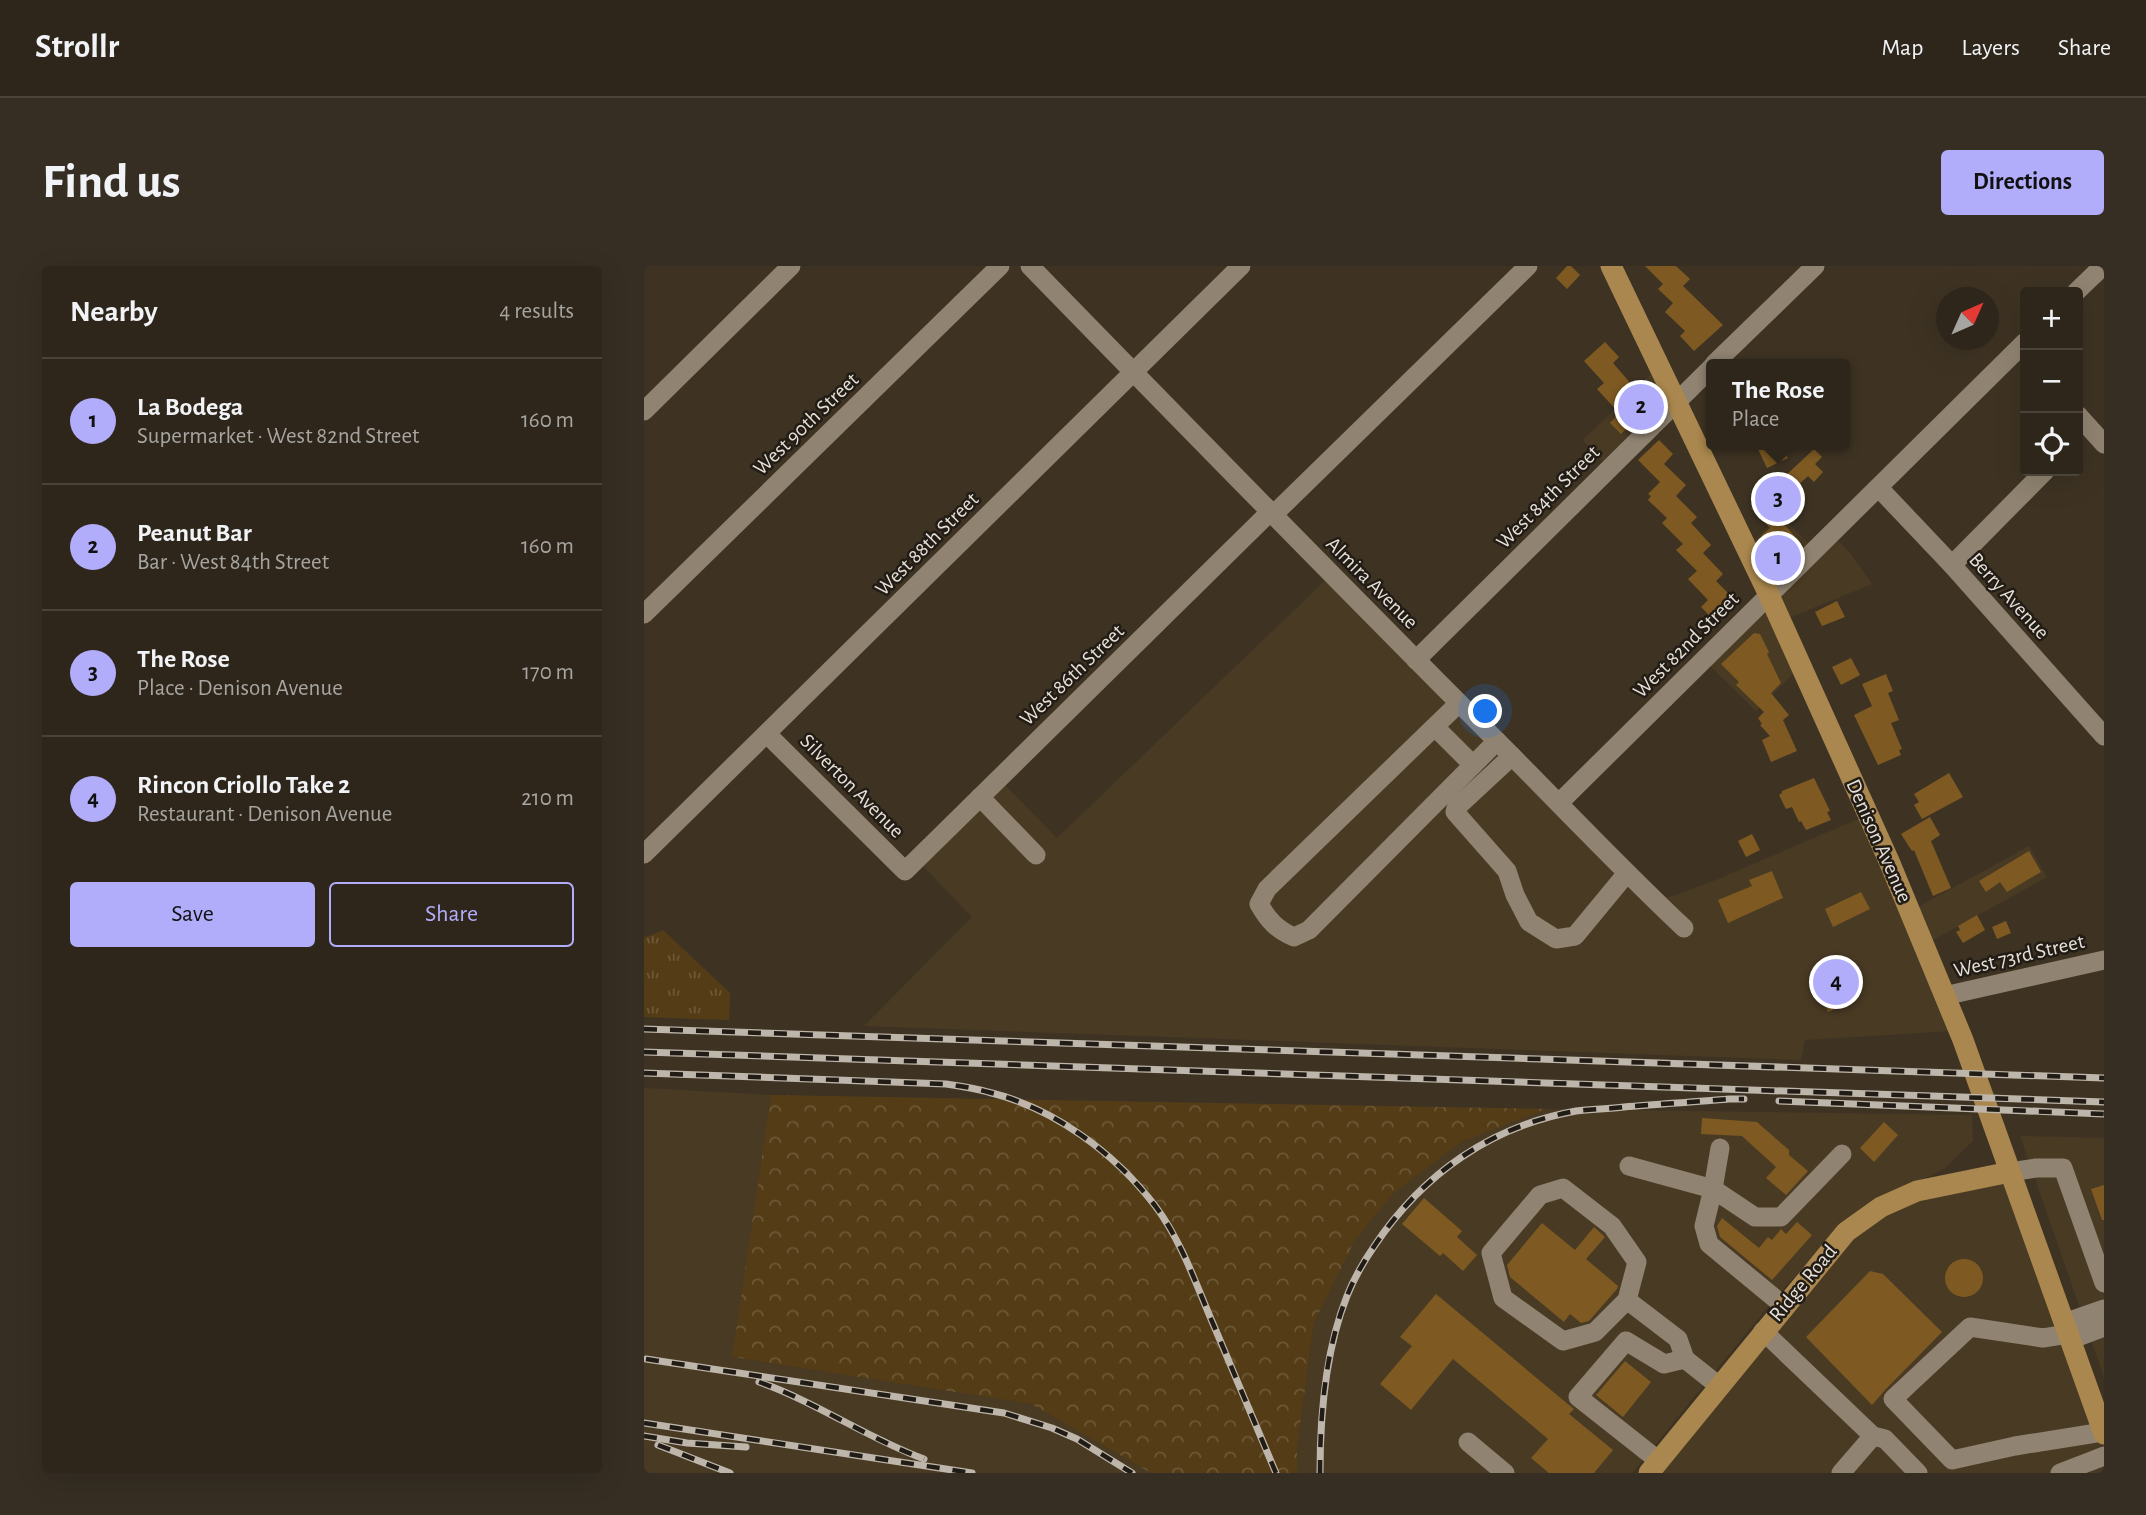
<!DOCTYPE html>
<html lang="en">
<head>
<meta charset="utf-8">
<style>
	:root { --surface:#2e261a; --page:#362e23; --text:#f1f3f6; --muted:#a7a5a2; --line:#494339; --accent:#b1adfa }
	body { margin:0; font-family:"Alegreya Sans",sans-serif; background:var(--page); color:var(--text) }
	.controls { position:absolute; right:21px; top:21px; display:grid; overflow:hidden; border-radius:7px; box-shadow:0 7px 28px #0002 }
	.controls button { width:63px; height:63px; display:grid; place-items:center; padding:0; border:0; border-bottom:2px solid var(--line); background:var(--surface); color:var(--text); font:35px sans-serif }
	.compass { position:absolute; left:1292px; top:21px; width:63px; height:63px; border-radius:50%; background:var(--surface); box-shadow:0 7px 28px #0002; rotate:45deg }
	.you { position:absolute; left:842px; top:446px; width:24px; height:24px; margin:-18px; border:5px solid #fff; border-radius:50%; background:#1a73e8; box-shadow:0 0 0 10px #1a73e833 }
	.badge { display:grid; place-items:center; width:46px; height:46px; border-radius:50%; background:var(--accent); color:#111; font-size:23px; font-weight:700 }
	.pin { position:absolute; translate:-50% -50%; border:4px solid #fff; box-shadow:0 2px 7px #0006 }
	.popup { position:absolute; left:1062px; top:93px; width:144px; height:91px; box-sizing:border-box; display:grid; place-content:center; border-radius:7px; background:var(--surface); filter:drop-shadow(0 2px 5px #0005); font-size:23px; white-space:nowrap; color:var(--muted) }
	.popup b { font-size:26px; color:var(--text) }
	.popup::after { content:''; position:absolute; left:50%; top:100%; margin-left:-14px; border:14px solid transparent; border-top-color:var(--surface) }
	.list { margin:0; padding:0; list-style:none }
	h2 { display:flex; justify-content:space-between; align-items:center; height:91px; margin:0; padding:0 28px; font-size:30px }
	h2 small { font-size:23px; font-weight:400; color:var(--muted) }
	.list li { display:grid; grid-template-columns:46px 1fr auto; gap:21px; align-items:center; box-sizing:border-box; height:126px; padding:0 28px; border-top:2px solid var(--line) }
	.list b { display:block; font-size:26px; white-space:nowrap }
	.list p { margin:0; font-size:23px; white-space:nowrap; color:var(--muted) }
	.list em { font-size:23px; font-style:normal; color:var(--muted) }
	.actions { display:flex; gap:14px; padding:21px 28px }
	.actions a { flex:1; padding:16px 0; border:2px solid var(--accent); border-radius:7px; text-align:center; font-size:24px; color:var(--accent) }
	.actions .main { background:var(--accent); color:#111 }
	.icon { flex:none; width:38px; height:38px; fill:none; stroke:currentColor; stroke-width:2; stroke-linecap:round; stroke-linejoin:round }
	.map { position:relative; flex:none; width:1460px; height:1207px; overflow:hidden; border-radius:7px }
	header { display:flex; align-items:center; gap:42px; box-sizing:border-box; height:98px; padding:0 35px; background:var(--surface); border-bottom:2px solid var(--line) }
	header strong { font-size:33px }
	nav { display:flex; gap:38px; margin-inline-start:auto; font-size:24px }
	.intro { display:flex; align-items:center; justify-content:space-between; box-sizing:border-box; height:168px; padding:0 42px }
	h1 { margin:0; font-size:49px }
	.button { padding:18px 32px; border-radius:7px; background:var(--accent); color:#111; font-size:24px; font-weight:700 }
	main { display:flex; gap:42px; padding:0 42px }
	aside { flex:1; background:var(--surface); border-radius:7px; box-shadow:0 7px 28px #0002 }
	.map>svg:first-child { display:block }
</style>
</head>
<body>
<header>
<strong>Strollr</strong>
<nav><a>Map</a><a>Layers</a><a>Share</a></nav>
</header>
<div class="intro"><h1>Find us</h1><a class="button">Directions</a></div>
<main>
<aside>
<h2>Nearby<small>4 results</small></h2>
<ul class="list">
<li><span class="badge">1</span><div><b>La Bodega</b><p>Supermarket · West 82nd Street</p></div><em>160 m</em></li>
<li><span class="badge">2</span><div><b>Peanut Bar</b><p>Bar · West 84th Street</p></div><em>160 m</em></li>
<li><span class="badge">3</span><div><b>The Rose</b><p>Place · Denison Avenue</p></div><em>170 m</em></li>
<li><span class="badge">4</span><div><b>Rincon Criollo Take 2</b><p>Restaurant · Denison Avenue</p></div><em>210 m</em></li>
</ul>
<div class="actions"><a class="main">Save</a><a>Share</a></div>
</aside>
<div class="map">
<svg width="1460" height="1207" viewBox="0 0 1460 1207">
	<defs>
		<pattern id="grass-tufts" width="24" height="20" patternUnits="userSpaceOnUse" patternTransform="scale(1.75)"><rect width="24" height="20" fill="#543c16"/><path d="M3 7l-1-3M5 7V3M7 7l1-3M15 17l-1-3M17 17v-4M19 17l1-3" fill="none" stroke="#6d5837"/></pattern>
		<pattern id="forest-crowns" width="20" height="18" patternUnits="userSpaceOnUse" patternTransform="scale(1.75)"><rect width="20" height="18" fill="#543c16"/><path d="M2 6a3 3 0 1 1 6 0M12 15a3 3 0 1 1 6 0" fill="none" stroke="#6d5837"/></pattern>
	</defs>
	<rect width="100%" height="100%" fill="#3e3323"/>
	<g fill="#493a24">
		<polygon points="1010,105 1024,135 961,198 939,174"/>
		<polygon points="1136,249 1166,279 1182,262 1207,288 1228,318 1147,351 1165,392 1112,445 1064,398 1136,327 1109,275"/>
		<polygon points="692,304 1022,632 1067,616 1233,545 1274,641 1385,580 1403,611 1287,675 1324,764 1161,774 1157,794 220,760 328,651 276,597 359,517 413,572"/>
		<polygon points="0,822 127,829 88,1091 387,1138 507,1207 0,1207"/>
		<polygon points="903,843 1328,849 1329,875 1300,903 1231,935 1194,963 1131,1032 988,1207 653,1207 653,1182 670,1057 711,974 750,927 819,875"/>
		<polygon points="1376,870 1460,872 1460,1111"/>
		<polygon points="1366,906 1460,1169 1460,1207 1005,1207 1237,941"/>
	</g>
	<polygon fill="url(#grass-tufts)" points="19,664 86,727 85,754 0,751 0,672"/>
	<polygon fill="url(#forest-crowns)" points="127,829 903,843 819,875 750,927 711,974 670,1057 653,1182 653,1207 507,1207 387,1138 88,1091"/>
	<g fill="#7e5a22">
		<polygon points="923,0 927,0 936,9 923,23 912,12"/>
		<polygon points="1001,0 1032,0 1046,13 1039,20 1079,59 1050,85 1036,70 1041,65 1021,46 1029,37 1014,23 1019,18"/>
		<polygon points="961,76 975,91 969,97 988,119 985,122 1004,141 977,168 966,157 975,147 953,123 960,117 940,95"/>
		<polygon points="1015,174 1029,188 1020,198 1042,219 1032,230 1053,251 1047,257 1067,279 1059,287 1079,308 1072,315 1092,335 1071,355 1057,341 1064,334 1044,313 1053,305 1032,284 1039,278 1018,257 1023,252 1004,234 1007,230 1004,228 1016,216 994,194"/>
		<polygon points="1112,179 1137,179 1144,192 1123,202"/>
		<polygon points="1170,183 1178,191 1171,198 1179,206 1170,216 1164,210 1148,225 1152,230 1132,249 1156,276 1134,297 1127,295 1117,270 1126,262 1107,242"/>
		<polygon points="1193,335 1201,351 1178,360 1171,346"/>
		<polygon points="1110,367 1116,368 1125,386 1123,388 1137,417 1127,427 1145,449 1139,454 1153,485 1127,496 1118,474 1126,470 1116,459 1118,458 1114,452 1120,446 1092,419 1095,416 1077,398"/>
		<polygon points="1207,392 1216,409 1197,419 1188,401"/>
		<polygon points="1242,408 1249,425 1244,427 1255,454 1247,457 1258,483 1255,484 1257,489 1234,499 1210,449 1228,440 1218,418"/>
		<polygon points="1305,507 1319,531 1278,553 1270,539 1275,536 1270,528"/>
		<polygon points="1170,512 1186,545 1183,546 1187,554 1162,564 1157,555 1155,556 1148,541 1142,543 1135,529 1138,527 1138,525"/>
		<polygon points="1286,551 1296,569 1287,575 1307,622 1289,630 1270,584 1268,585 1257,568"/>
		<polygon points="1108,568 1116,584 1102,591 1094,575"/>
		<polygon points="1385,585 1397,606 1363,626 1356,616 1342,626 1335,615"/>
		<polygon points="1128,605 1139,632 1084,657 1074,634 1108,620 1105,614"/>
		<polygon points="1217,626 1226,643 1189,661 1181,643"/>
		<polygon points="1333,649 1341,664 1319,677 1312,666 1316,664 1314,660"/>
		<polygon points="1362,655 1367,667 1353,673 1348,661"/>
		<polygon points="1197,694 1213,734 1184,746 1178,730 1183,728 1173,704"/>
		<polygon points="1058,852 1113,856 1145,884 1145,889 1164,905 1142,929 1122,912 1132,901 1098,870 1057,868"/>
		<polygon points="1240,856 1254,869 1230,896 1216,882"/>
		<polygon points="1460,919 1460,954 1458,954 1447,923"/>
		<polygon points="780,932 818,965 813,971 833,989 819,1005 799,987 796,990 758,958"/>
		<polygon points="1078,952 1115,982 1124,971 1128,974 1137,963 1142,968 1153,956 1168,969 1128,1014 1076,971 1073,960"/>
		<polygon points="898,957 931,984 950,961 961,971 942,993 974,1020 973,1023 945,1055 937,1057 926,1048 920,1056 866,1011 863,999"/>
		<circle cx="1320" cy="1012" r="19"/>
		<polygon points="1226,1005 1239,1008 1298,1066 1241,1124 1228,1139 1162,1071"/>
		<polygon points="792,1028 925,1139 930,1143 925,1148 969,1184 950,1207 905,1207 887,1192 904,1173 809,1093 767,1144 736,1118 768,1080 756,1071"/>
		<polygon points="981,1095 1007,1116 979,1151 952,1129"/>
	</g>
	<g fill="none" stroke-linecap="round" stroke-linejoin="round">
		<g stroke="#908371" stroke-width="19">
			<path d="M386 0C541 159 696 318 853 475 916 538 976 602 1040 662"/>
			<polyline points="1432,26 1459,0"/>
			<polyline points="1070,98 1171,0"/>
			<polyline points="0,145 147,0"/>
			<polyline points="1434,149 1460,178"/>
			<polyline points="1235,222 1308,299 1460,470"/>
			<polyline points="629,249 884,0"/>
			<polyline points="1308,299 1401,205"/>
			<polyline points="0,348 356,0"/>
			<polyline points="772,394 1068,101"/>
			<path d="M815 437 623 623 615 638C624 654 633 664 650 671L665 664 853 475"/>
			<polyline points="791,461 829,499"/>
			<polyline points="123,468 261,605 626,246"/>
			<polyline points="868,490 812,542 811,546 863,605 871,629 885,656 912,673 931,670 983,607"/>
			<polyline points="336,531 392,589"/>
			<polyline points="915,537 1381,76"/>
			<polyline points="0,588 597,0"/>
			<polyline points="1300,730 1460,694"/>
			<polyline points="1076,882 1069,923 1111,951 1137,951 1198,888"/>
			<polyline points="985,900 1069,923 1060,960 1065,978 1140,1040"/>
			<polyline points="1366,906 1392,902 1419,902 1460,1017"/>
			<polyline points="983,1034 993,996 968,960 919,922 896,929 847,987 859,1032 919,1075 951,1066 983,1034 1034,1073 1041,1093 1075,1120"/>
			<polyline points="1420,1057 1460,1043"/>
			<polyline points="1119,1065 1229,1170 1197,1207"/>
			<polyline points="1424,1068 1399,1072 1326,1061 1249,1133 1308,1194 1371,1180 1459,1166"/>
			<polyline points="1426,1074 1460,1061"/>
			<polyline points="1229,1170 1241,1173 1274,1207"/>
			<polyline points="824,1176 861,1207"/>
			<polyline points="1015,1195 934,1131 982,1075 1020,1098 1041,1093"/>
			<polyline points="1416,1207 1460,1190"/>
		</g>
		<g stroke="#aa874e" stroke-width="21">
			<polyline points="967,0 1125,329 1245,595 1319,774 1460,1168"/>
			<polyline points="1005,1207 1202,966 1237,941 1273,925 1366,906"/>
		</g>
		<defs>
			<g id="rail">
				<polyline points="0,763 1460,812"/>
				<polyline points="0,786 1460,836"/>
				<path d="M0 807 302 818C316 820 330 822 344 826 410 842 471 887 512 941 538 976 553 1021 570 1060 591 1109 611 1158 632 1207"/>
				<polyline points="1135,835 1460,848"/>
				<polyline points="2,1093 360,1147 408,1162 433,1173 488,1207"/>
				<path d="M115 1116C172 1136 223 1172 280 1193"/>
				<polyline points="0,1157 328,1207"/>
				<polyline points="0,1170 43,1177 102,1181"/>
				<polyline points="14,1179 86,1207"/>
				<path d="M676 1207C676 1148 681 1085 703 1030 710 1012 720 995 731 979 779 908 847 860 932 845 948 843 964 843 980 841 1015 838 1050 836 1085 833H1100"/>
			</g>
		</defs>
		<use href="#rail" stroke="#beb6ab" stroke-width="7"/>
		<use href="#rail" stroke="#211c15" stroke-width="4.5" stroke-dasharray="13" stroke-linecap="butt"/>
	</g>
	<g text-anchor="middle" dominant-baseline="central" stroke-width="5" stroke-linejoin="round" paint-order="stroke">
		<g font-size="21" fill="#e8e1d8" stroke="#211c15">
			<text transform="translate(162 158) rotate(-44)">West 90th Street</text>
			<text transform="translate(904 231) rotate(-45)">West 84th Street</text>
			<text transform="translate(283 278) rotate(-45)">West 88th Street</text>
			<text transform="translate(728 317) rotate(45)">Almira Avenue</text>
			<text transform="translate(1365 330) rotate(48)">Berry Avenue</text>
			<text transform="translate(1042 379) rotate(-45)">West 82nd Street</text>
			<text transform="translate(428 409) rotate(-44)">West 86th Street</text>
			<text transform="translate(208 520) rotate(45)">Silverton Avenue</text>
			<text transform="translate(1235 575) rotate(66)">Denison Avenue</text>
			<text transform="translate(1375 690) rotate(-13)">West 73rd Street</text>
			<text transform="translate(1159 1017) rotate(-50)">Ridge Road</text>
		</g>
	</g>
</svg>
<div class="controls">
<button>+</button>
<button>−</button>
<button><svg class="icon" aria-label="locate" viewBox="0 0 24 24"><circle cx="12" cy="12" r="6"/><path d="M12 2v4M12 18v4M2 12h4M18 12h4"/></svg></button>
</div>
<svg class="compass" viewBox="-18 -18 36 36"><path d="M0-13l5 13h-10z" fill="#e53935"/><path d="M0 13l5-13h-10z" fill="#a7a5a2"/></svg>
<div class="you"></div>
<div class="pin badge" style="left:1134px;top:292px">1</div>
<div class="pin badge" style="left:997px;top:141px">2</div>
<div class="pin badge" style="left:1134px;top:233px">3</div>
<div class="popup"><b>The Rose</b>Place</div>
<div class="pin badge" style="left:1192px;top:716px">4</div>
</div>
</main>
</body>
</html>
